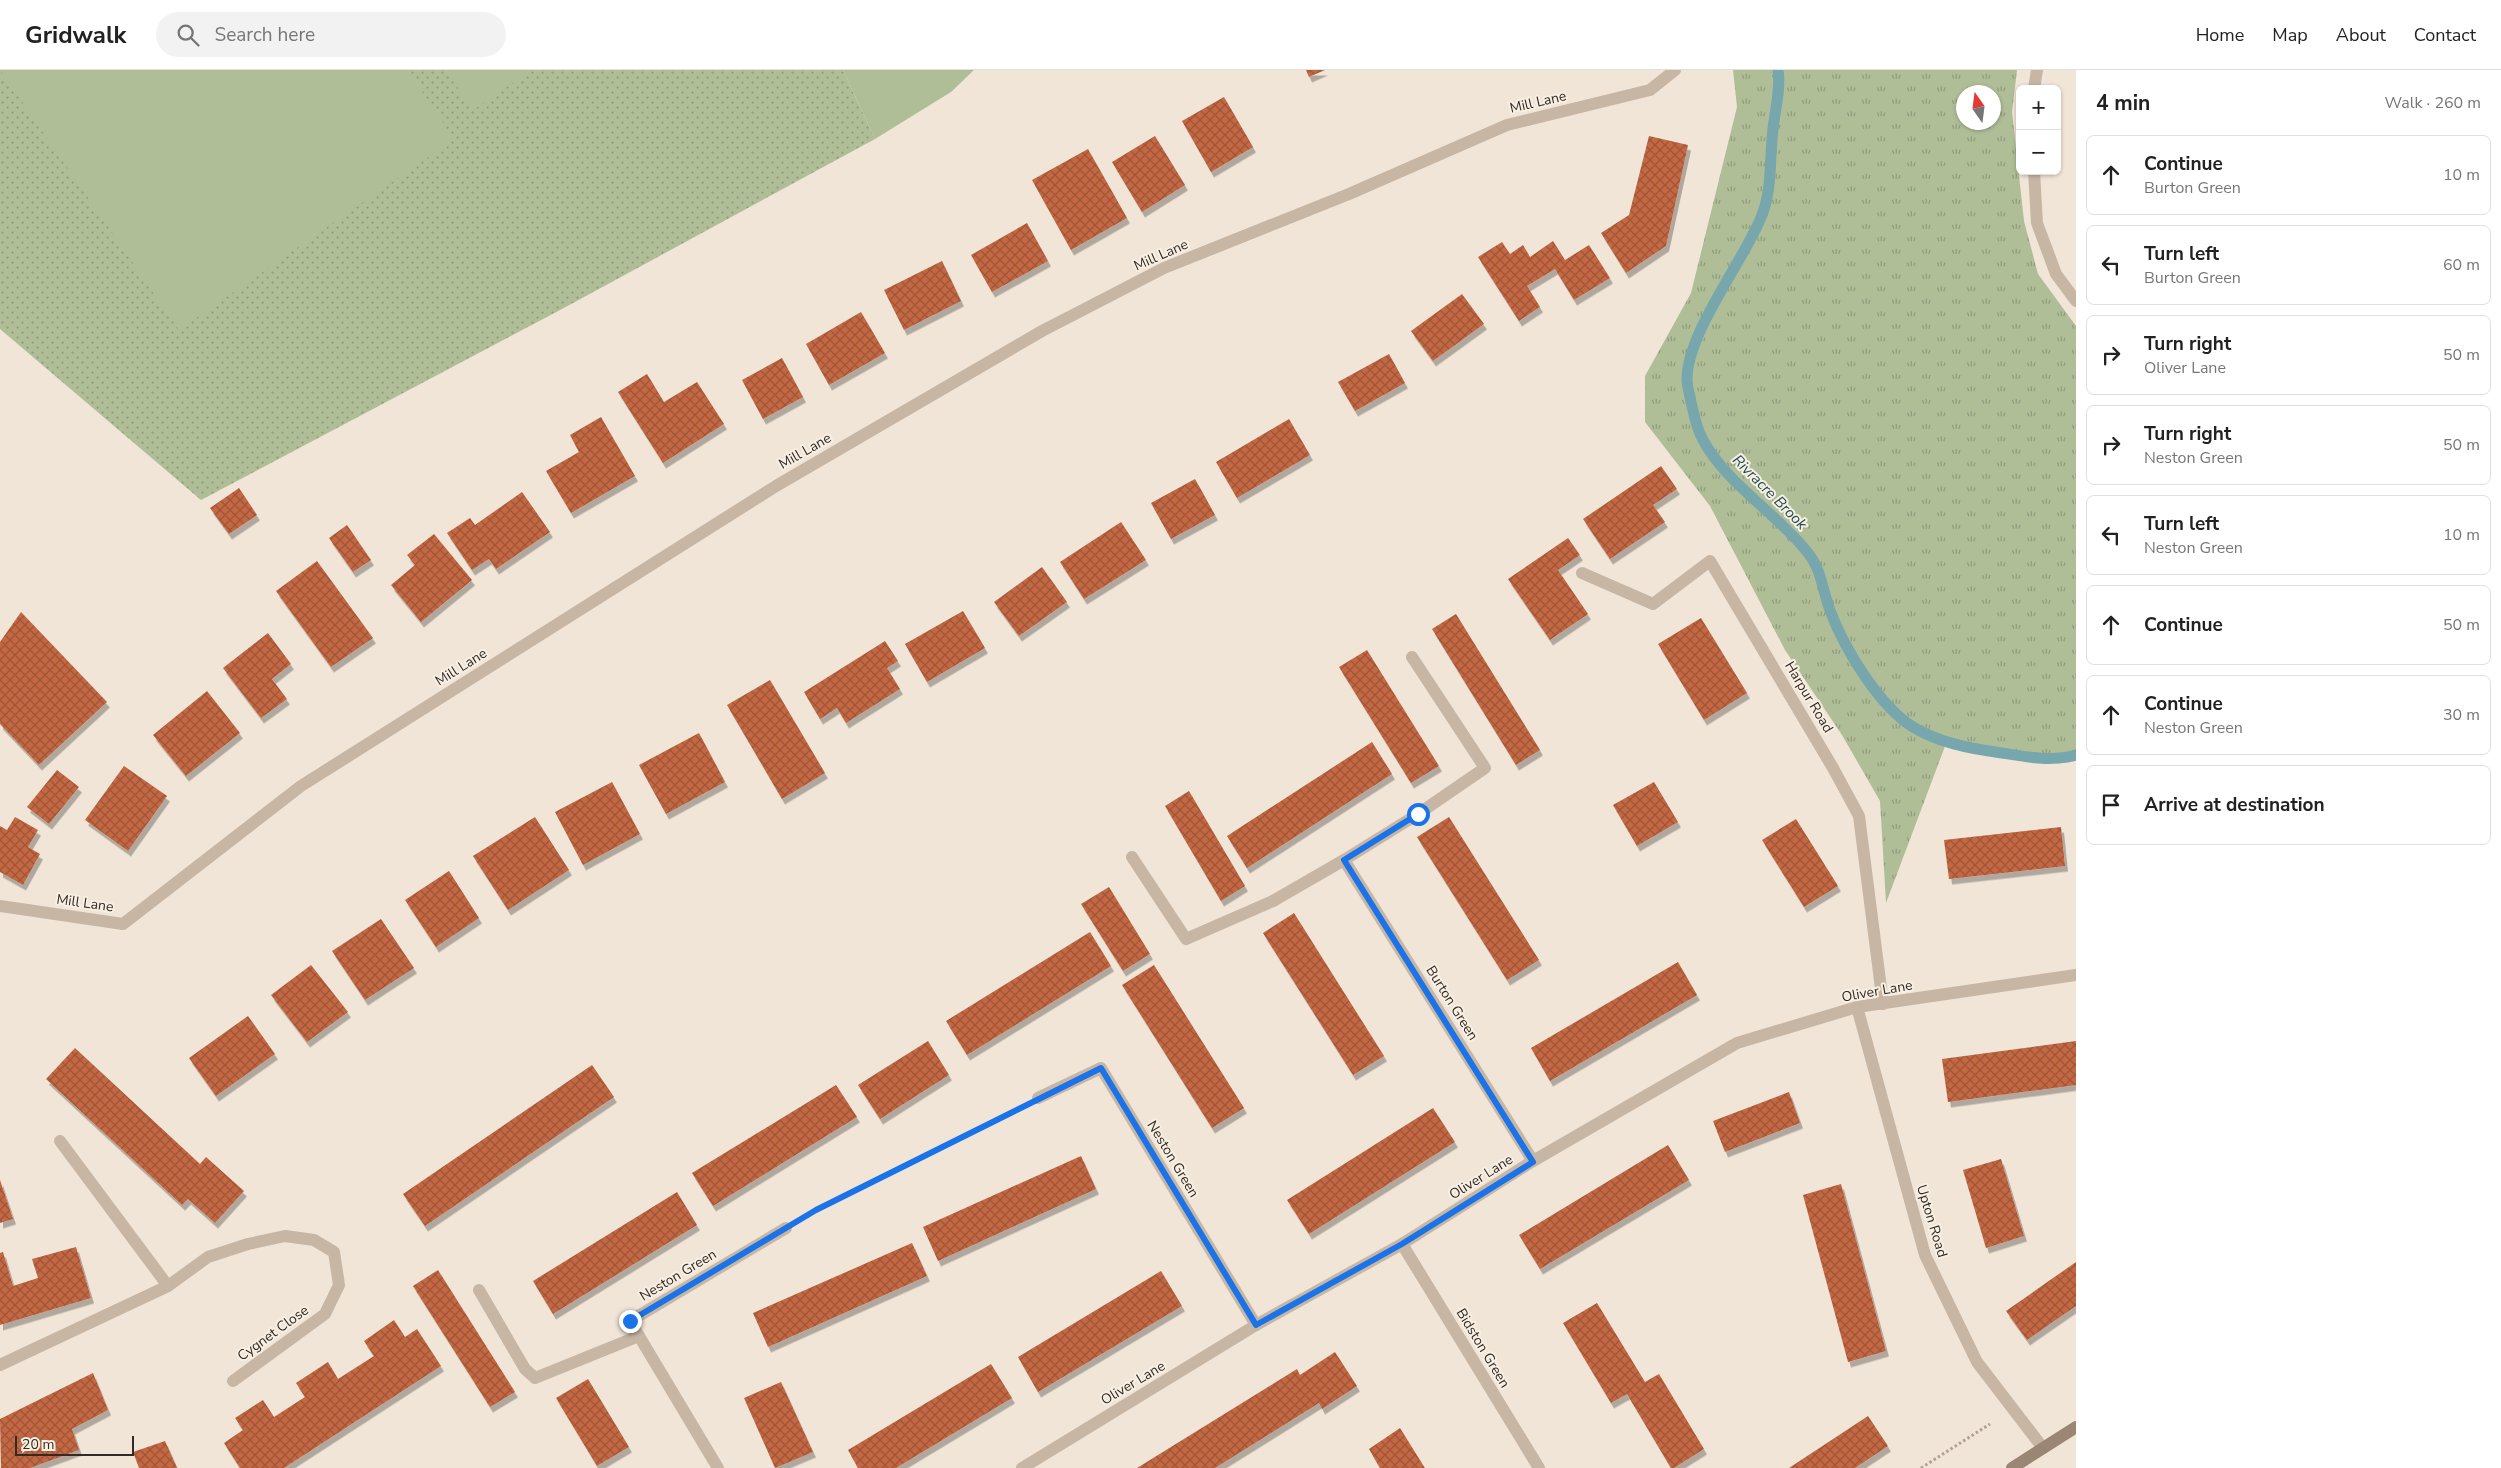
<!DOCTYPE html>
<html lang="en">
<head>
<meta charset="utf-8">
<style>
	:root { --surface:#fff; --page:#f2f2f2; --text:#222; --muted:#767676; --line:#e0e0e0 }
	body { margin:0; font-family:"Nunito Sans",sans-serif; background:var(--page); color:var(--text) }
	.controls { position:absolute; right:15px; top:15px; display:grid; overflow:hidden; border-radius:8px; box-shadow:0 1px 4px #0004 }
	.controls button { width:45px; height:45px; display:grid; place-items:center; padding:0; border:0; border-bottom:1px solid var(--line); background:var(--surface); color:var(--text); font:25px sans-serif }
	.compass { position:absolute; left:1956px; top:15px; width:45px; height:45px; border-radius:50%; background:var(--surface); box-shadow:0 1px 4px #0004; rotate:346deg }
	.scale { position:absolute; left:15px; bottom:12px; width:119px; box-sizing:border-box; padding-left:5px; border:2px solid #332a25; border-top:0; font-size:14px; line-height:18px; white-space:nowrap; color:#332a25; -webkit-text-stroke:4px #f8efe3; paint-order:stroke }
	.stop { position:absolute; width:15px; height:15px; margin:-11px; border:4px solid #1a73e8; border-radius:50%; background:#fff }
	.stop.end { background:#1a73e8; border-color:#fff; box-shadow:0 1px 5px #0008 }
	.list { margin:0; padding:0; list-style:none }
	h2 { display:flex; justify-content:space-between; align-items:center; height:65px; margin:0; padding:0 20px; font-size:21px }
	h2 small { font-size:16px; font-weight:400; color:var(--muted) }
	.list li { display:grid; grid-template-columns:32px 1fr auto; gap:15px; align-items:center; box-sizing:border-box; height:80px; margin:0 10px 10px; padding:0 10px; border:1px solid var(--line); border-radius:8px }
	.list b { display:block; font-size:19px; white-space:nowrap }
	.list p { margin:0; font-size:16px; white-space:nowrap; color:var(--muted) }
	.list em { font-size:16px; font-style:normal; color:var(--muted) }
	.icon { flex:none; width:28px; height:28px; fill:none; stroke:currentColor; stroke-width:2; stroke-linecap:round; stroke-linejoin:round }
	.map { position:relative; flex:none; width:2076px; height:1398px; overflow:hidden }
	header { display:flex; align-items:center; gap:30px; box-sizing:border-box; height:70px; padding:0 25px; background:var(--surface); border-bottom:1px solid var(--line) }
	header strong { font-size:24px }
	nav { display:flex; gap:28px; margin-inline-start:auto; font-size:18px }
	.search { width:350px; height:45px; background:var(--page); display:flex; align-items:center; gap:12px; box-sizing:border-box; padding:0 18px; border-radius:28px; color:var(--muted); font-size:19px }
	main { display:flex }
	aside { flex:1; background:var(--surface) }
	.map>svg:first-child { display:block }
</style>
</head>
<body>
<header>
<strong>Gridwalk</strong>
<div class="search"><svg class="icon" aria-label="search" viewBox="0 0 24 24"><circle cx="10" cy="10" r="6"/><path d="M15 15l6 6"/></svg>Search here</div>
<nav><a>Home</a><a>Map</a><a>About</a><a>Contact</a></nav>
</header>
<main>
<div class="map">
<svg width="2076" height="1398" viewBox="0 0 2076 1398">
	<defs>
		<pattern id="grass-tufts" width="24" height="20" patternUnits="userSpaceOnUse" patternTransform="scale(1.25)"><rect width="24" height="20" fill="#b0be98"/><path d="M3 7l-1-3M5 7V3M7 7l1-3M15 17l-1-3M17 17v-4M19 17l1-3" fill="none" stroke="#909b7c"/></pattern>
		<pattern id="park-dots" width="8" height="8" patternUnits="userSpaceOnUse" patternTransform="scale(1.25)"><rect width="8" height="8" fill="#b0be98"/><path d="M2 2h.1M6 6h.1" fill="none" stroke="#909b7c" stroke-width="1.8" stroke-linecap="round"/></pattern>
		<pattern id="building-cross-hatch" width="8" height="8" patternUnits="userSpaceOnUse" patternTransform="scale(1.25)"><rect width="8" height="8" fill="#c36842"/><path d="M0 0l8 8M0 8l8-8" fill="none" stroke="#9f5637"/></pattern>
		<filter id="shadow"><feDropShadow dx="3" dy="5.5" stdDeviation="0" flood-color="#0004"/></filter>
	</defs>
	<rect width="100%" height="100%" fill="#f0e5d7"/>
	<path fill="url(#grass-tufts)" fill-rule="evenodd" d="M1733 0H2017L2012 42 2024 151 2038 204 2076 256V685L2047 690 1947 671 1886 833 1880 731 1842 665 1785 580 1710 436 1645 352V306L1691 223 1737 37ZM1994 22V52H1964V22Z"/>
	<polygon fill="url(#park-dots)" points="0,0 843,0 875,69 562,239 201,430 0,259"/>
	<g fill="#b0be98">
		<polygon points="0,0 407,0 454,69 179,260"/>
		<polygon points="446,0 532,0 473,40"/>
		<polygon points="843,0 974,0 951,22 875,69"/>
	</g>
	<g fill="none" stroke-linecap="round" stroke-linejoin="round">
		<path stroke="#77a7ac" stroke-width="11" d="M1778 0C1781 20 1775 39 1773 59 1769 91 1773 121 1760 150 1741 194 1687 264 1687 309 1687 317 1690 325 1691 332 1694 344 1696 357 1702 368 1724 412 1777 443 1808 483 1822 500 1823 524 1831 543 1845 579 1876 630 1907 653 1929 669 1962 677 1989 681 2019 685 2046 693 2076 685"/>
	</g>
	<g fill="url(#building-cross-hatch)" filter="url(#shadow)">
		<polygon points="1306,0 1325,0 1309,7"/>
		<polygon points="1224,27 1253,77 1211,102 1182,51"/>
		<polygon points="1155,66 1185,115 1142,142 1112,92"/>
		<polygon points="1649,66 1688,75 1666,176 1626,203 1601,163 1629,145"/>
		<polygon points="1088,79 1127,148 1071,180 1032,110"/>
		<polygon points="1027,153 1048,191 992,222 971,185"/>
		<polygon points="1553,171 1565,190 1589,175 1610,208 1574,230 1555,199 1527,216 1540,237 1519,251 1478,187 1502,172 1510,184 1523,175 1530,187"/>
		<polygon points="942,191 961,231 904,260 884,220"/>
		<polygon points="1462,224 1484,254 1433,291 1411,261"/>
		<polygon points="861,242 885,283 829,315 806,274"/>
		<polygon points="1389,284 1405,313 1355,341 1338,312"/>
		<polygon points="782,288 803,327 763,349 742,310"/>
		<polygon points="647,304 664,332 697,312 724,354 663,393 618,322"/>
		<polygon points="601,347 635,406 571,443 546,401 579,382 570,365"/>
		<polygon points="1289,349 1310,385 1237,428 1216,392"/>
		<polygon points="1661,396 1677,419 1653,435 1665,452 1610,489 1583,449"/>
		<polygon points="1195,409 1215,445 1171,469 1151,433"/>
		<polygon points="239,418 257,445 229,464 210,438"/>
		<polygon points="522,422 550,462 496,499 489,489 472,500 447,463 470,448 475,455"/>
		<polygon points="1121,452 1146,490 1084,529 1060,492"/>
		<polygon points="347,455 371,490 353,502 329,468"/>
		<polygon points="434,464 472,510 421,552 391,515 415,495 407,485"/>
		<polygon points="1568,468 1580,485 1558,500 1588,544 1550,570 1508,509"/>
		<polygon points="317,491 373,568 331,597 276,521"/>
		<polygon points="1042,497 1067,532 1019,566 994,532"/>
		<polygon points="963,541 985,578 927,612 905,574"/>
		<polygon points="21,542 107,632 39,695 0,654 0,572"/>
		<polygon points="1456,544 1540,680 1516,695 1432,559"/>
		<polygon points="1701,548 1747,623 1704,650 1658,574"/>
		<polygon points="268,563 291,594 272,609 287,629 261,648 223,598"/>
		<polygon points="885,571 898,591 887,598 900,619 846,653 837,638 820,649 804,622"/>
		<polygon points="1367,580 1439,696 1411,713 1339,597"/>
		<polygon points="770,610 825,703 782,729 727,635"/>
		<polygon points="207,621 240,663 186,706 153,665"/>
		<polygon points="699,663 725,712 666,744 639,695"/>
		<polygon points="1372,672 1392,704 1247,798 1227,766"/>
		<polygon points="124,696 167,726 128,781 85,750"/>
		<polygon points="57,700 79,717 49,754 27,737"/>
		<polygon points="612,712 640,764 583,795 555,742"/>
		<polygon points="1654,712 1678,752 1637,776 1613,735"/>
		<polygon points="1189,721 1245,816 1221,831 1165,736"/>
		<polygon points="15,747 38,760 28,777 40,784 23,815 0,802 0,756 7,760"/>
		<polygon points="535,747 569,800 508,840 473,786"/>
		<polygon points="1449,747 1539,890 1507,910 1417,767"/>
		<polygon points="1796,749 1838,816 1804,837 1762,770"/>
		<polygon points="2061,757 2065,796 1949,809 1944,770"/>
		<polygon points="449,801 479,848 436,877 405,830"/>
		<polygon points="1109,817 1150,884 1123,901 1081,834"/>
		<polygon points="1294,843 1384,986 1353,1005 1263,863"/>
		<polygon points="381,849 414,898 365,930 332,881"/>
		<polygon points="1090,862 1111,896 967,985 946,951"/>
		<polygon points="1678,892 1697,925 1550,1011 1531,978"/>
		<polygon points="311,895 348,942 307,972 271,925"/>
		<polygon points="1154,895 1244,1038 1212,1058 1122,915"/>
		<polygon points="248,946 275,984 216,1026 189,988"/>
		<polygon points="928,971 949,1005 880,1049 858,1015"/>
		<polygon points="2076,971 2076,1015 1948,1032 1942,989"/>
		<polygon points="75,978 200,1094 206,1087 244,1121 215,1153 188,1129 182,1135 46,1009"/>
		<polygon points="592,995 614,1027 425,1156 403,1124"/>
		<polygon points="836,1015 857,1047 713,1136 692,1103"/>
		<polygon points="1789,1022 1800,1053 1725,1082 1713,1051"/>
		<polygon points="1433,1038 1455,1072 1309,1164 1287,1130"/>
		<polygon points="1668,1075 1689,1110 1540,1199 1519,1165"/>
		<polygon points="1081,1086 1096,1119 938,1191 923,1157"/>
		<polygon points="2001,1089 2024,1166 1986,1178 1963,1100"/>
		<polygon points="0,1110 13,1149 0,1153"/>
		<polygon points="1841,1114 1886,1281 1848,1292 1803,1125"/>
		<polygon points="677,1122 697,1155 553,1244 533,1211"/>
		<polygon points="912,1173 927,1206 768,1277 753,1243"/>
		<polygon points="76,1177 91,1228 0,1255 0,1183 3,1182 13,1216 38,1208 32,1189"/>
		<polygon points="2076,1192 2076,1236 2027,1270 2006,1241"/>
		<polygon points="438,1200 515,1322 490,1337 413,1216"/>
		<polygon points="1161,1201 1182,1236 1038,1322 1018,1287"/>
		<polygon points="1597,1233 1645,1312 1659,1304 1704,1379 1674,1398 1671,1398 1627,1324 1611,1333 1563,1253"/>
		<polygon points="394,1250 405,1267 417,1259 441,1296 284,1398 240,1398 224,1373 243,1360 235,1348 263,1330 274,1347 305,1327 296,1313 328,1292 338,1309 374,1286 364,1271"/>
		<polygon points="1335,1282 1357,1316 1322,1339 1319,1333 1215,1398 1137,1398 1297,1299 1300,1305"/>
		<polygon points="991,1294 1012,1328 896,1398 858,1398 848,1380"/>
		<polygon points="93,1303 108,1340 72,1359 79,1380 30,1398 1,1398 0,1349"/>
		<polygon points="588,1309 629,1377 597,1396 556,1328"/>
		<polygon points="781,1312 813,1382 775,1398 744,1328"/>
		<polygon points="1868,1346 1888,1376 1855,1398 1789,1398"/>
		<polygon points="1400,1358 1423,1395 1425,1398 1380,1398 1369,1379"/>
		<polygon points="165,1371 177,1398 139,1398 133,1382"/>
	</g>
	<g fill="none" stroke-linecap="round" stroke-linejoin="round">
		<g stroke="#b3a08e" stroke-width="3" stroke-dasharray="2.5 2.5" stroke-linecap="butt">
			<polyline points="808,1145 1014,1040"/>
			<polyline points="1921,1398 1990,1354"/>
		</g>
		<g stroke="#c7b6a4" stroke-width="12">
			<polyline points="1412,587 1485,698 1418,744"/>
			<polyline points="1132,787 1186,869 1273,831"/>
			<polyline points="479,1220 525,1299 535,1308 639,1266"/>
		</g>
		<g stroke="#c7b6a4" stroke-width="12">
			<polyline points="2034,19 2037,0"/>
			<polyline points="2034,101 2037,153 2056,204 2076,231"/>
			<polyline points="1582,503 1653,534 1710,491 1833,698 1859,746 1883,934"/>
			<polyline points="1344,790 1418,744"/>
			<polyline points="1273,831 1344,790 1533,1091"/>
			<polyline points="0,836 123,854 301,716 776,416 1042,261 1164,198 1349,124 1507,55 1650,20 1675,0"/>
			<polyline points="1857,937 1925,1185 1977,1292 2043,1378"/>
			<polyline points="1038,1028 1101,998 1256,1255"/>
			<polyline points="60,1071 168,1216 208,1187 248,1174 285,1166 314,1170 334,1182 339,1215 325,1244 233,1311"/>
			<polyline points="1402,1174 1539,1398"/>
			<polyline points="0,1295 168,1216"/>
			<polyline points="718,1398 630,1251 786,1158"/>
			<polyline points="1022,1398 1256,1255 1402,1174 1533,1091 1737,973 1857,937 2076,905"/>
		</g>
		<polyline stroke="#9b8575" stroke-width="12" points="2012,1398 2076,1357"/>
	</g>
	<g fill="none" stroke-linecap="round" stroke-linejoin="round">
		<polyline stroke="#1a73e8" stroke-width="6" points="630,1251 816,1140 1101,998 1256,1255 1402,1174 1533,1092 1344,790 1418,744"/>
	</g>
	<g text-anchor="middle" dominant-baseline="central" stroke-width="4" stroke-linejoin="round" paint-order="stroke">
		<g font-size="14" fill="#332a25" stroke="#f8efe3">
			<text transform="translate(1538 32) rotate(-13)">Mill Lane</text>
			<text transform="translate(1161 185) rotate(-24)">Mill Lane</text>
			<text transform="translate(805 381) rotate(-30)">Mill Lane</text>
			<text transform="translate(461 597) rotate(-32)">Mill Lane</text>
			<text transform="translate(1809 627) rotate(59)">Harpur Road</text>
			<text transform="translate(85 833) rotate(8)">Mill Lane</text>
			<text transform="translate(1877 921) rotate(-10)">Oliver Lane</text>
			<text transform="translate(1452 933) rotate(58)">Burton Green</text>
			<text transform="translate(1173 1089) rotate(59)">Neston Green</text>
			<text transform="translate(1481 1107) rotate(-32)">Oliver Lane</text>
			<text transform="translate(1932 1151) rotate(73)">Upton Road</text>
			<text transform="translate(678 1205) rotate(-31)">Neston Green</text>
			<text transform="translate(273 1263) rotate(-36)">Cygnet Close</text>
			<text transform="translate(1483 1278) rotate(59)">Bidston Green</text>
			<text transform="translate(1133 1313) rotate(-31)">Oliver Lane</text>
		</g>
		<g font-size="15" font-style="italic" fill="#1c4d53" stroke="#f8efe3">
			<text transform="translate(1770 422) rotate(45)">Rivracre Brook</text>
		</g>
	</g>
</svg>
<div class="controls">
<button>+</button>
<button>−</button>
</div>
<svg class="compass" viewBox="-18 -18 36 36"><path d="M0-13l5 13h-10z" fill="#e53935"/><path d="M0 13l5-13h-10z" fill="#767676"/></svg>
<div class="scale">20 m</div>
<div class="stop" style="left:1418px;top:744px"></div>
<div class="stop end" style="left:630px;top:1251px"></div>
</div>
<aside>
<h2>4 min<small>Walk · 260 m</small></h2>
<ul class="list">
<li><svg class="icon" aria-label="ahead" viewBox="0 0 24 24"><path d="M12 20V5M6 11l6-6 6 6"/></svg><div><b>Continue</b><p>Burton Green</p></div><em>10 m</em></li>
<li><svg class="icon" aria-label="left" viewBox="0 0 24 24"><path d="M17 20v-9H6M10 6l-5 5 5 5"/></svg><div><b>Turn left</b><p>Burton Green</p></div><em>60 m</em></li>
<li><svg class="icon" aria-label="right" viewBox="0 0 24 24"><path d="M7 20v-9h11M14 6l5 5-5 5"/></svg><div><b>Turn right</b><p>Oliver Lane</p></div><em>50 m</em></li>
<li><svg class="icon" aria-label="right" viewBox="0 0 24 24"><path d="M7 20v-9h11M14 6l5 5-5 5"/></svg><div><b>Turn right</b><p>Neston Green</p></div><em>50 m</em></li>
<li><svg class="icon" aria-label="left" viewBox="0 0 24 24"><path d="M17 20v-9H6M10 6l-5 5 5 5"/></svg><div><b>Turn left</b><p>Neston Green</p></div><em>10 m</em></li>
<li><svg class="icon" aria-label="ahead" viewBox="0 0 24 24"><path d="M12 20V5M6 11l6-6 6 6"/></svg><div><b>Continue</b></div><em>50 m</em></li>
<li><svg class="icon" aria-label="ahead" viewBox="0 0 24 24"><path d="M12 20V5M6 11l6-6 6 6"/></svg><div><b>Continue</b><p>Neston Green</p></div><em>30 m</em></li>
<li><svg class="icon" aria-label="arrive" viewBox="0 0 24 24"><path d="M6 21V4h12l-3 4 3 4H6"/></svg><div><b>Arrive at destination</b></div></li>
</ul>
</aside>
</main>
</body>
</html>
